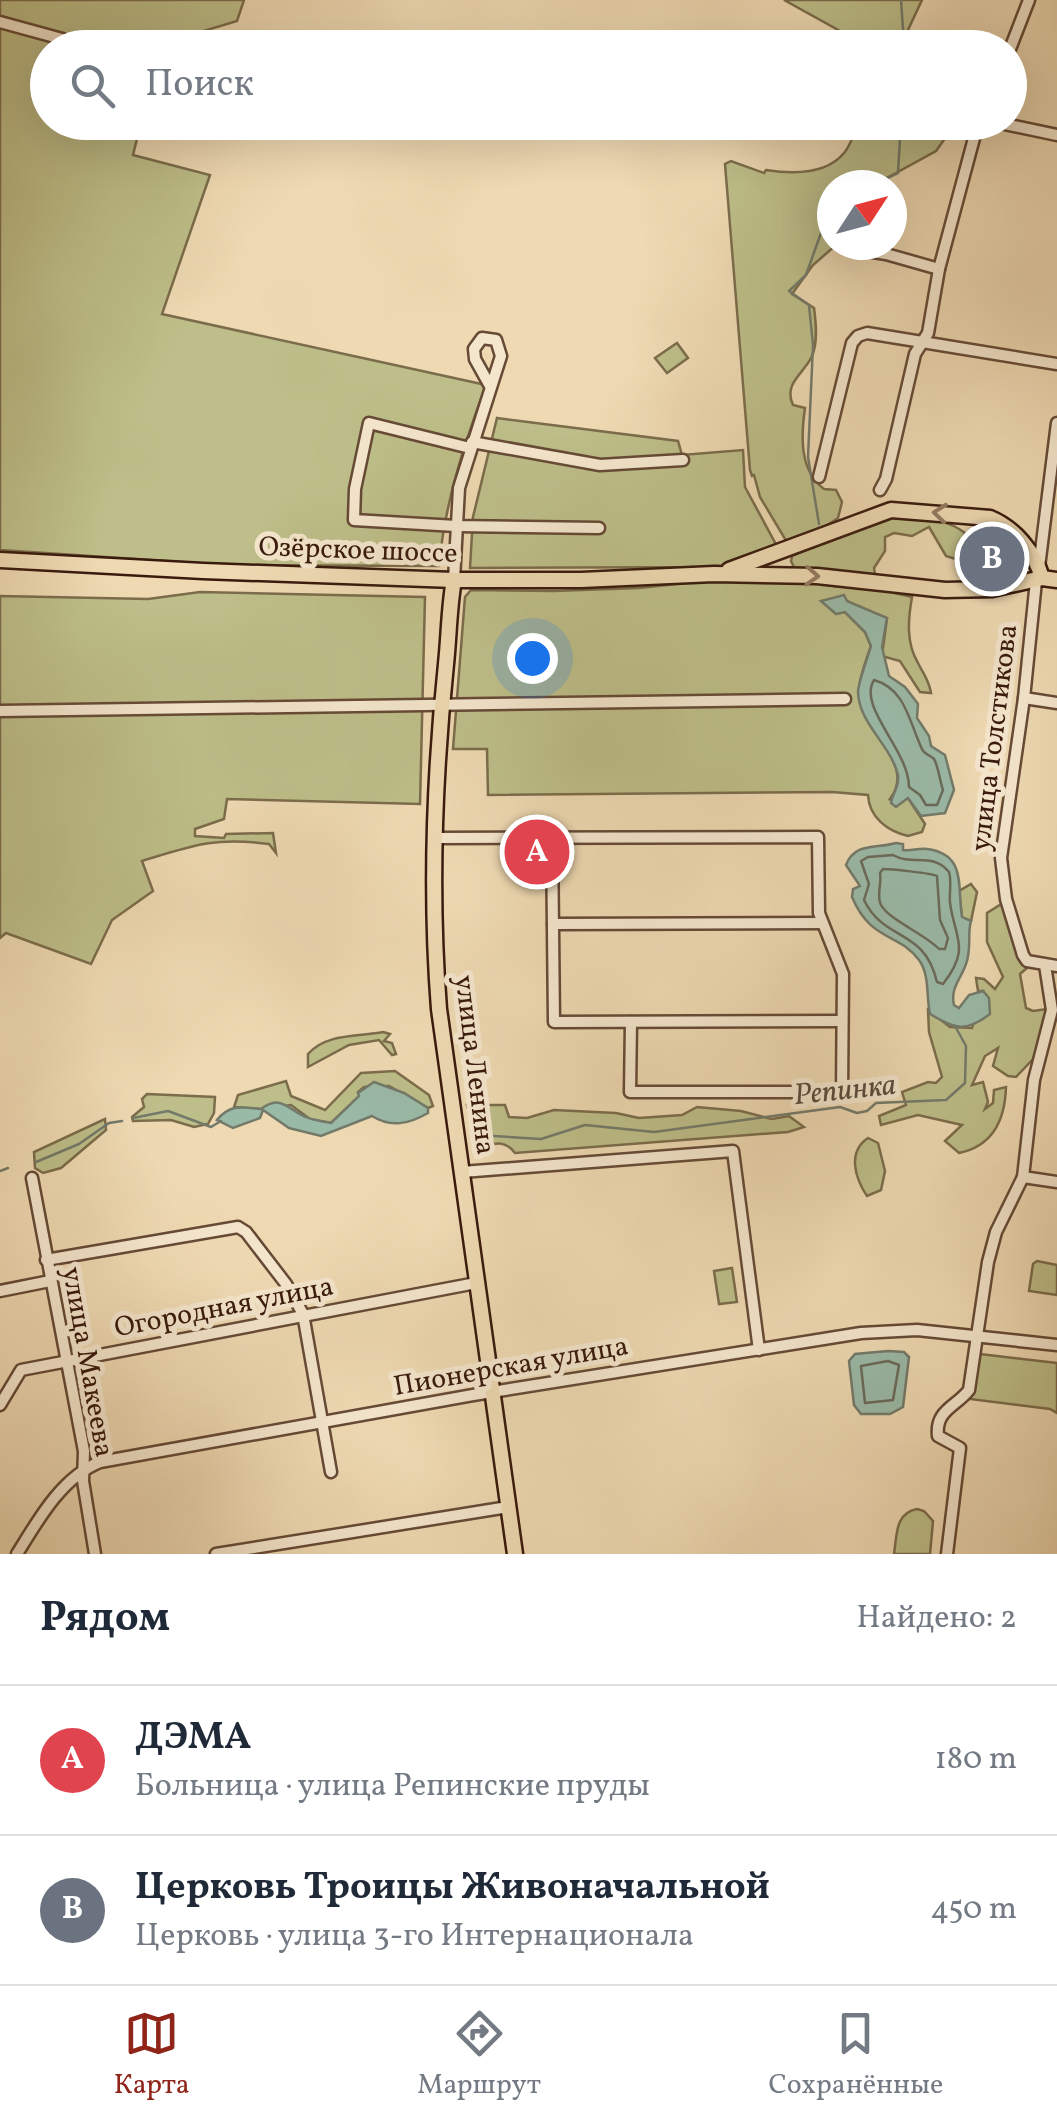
<!DOCTYPE html>
<html lang="ru">
<head>
<meta charset="utf-8">
<style>
	:root { --surface:#fff; --page:#f6f6f7; --text:#1f2937; --muted:#747a83; --line:#e0e1e3; --accent:#8f2418 }
	body { margin:0; font-family:Vollkorn,serif; background:var(--page); color:var(--text) }
	.compass { position:absolute; left:817px; top:170px; width:90px; height:90px; border-radius:50%; background:var(--surface); box-shadow:0 10px 40px #0002; rotate:54deg }
	.you { position:absolute; left:532px; top:658px; width:35px; height:35px; margin:-25px; border:8px solid #fff; border-radius:50%; background:#1a73e8; box-shadow:0 0 0 15px #1a73e833 }
	.badge { display:grid; place-items:center; width:65px; height:65px; border-radius:50%; background:var(--accent); color:#fff; font-size:32px; font-weight:700 }
	.pin { position:absolute; translate:-50% -50%; border:5px solid #fff; box-shadow:0 2px 10px #0006 }
	.list { margin:0; padding:0; list-style:none }
	h2 { display:flex; justify-content:space-between; align-items:center; height:130px; margin:0; padding:0 40px; font-size:42px }
	h2 small { font-size:32px; font-weight:400; color:var(--muted) }
	.list li { display:grid; grid-template-columns:65px 1fr auto; gap:30px; align-items:center; box-sizing:border-box; height:150px; padding:0 40px; border-top:2px solid var(--line) }
	.list b { display:block; font-size:38px; white-space:nowrap }
	.list p { margin:0; font-size:32px; white-space:nowrap; color:var(--muted) }
	.list em { font-size:32px; font-style:normal; color:var(--muted) }
	.icon { flex:none; width:55px; height:55px; fill:none; stroke:currentColor; stroke-width:2; stroke-linecap:round; stroke-linejoin:round }
	.map { position:relative; flex:none; width:1057px; height:1554px; overflow:hidden }
	.search { position:absolute; background:var(--surface); box-shadow:0 10px 40px #0002; left:30px; right:30px; top:30px; height:110px; display:flex; align-items:center; gap:25px; box-sizing:border-box; padding:0 35px; border-radius:55px; color:var(--muted); font-size:38px }
	.sheet { height:430px; background:var(--surface) }
	nav { display:flex; justify-content:space-around; align-items:center; box-sizing:border-box; height:140px; border-top:2px solid var(--line); background:var(--surface); font-size:28px; color:var(--muted) }
	nav a { display:grid; justify-items:center; gap:5px }
	nav .on { color:var(--accent) }
	.map>svg:first-child { display:block }
</style>
</head>
<body>
<div class="map">
<svg width="1057" height="1554" viewBox="0 0 1057 1554">
	<rect width="100%" height="100%" fill="#eed9b2"/>
	<filter id="stains"><feTurbulence type="fractalNoise" baseFrequency=".002" numOctaves="4"/><feColorMatrix values="0 0 0 0 .2 0 0 0 0 .09 0 0 0 0 .02 0 0 0 .5 -.17"/></filter>
	<radialGradient id="worn" r=".72"><stop offset=".6" stop-color="#630" stop-opacity="0"/><stop offset="1" stop-color="#630" stop-opacity=".3"/></radialGradient>
	<g fill="#bdbe89" stroke="#7b6c4b" stroke-width="2.5">
		<path d="M0 0H244L237 21 200 32 182 47 48 48V122L141 123 133 155 210 175 162 314 486 385C464 445 445 501 439 566L227 565 0 550Z"/>
		<polygon points="784,0 922,0 900,47 869,47"/>
		<path d="M859 123H950L946 137 936 151 874 185H832V224L826 231 832 238V245H836L813 265 792 294 814 308C816 323 818 342 812 356 804 374 783 383 793 405L805 408C801 436 799 470 824 489L836 490 842 502 838 518 813 535 788 544 760 497 754 475 752 476 750 470 725 164 731 161 764 173 766 170C792 174 826 175 844 153 851 145 854 132 859 123Z"/>
		<polygon points="677,343 688,358 667,373 655,358"/>
		<polygon points="497,418 678,441 682,455 743,450 745,487 779,550 721,567 470,568 473,517"/>
		<path d="M903 515C925 518 947 519 965 533L962 561 946 556 929 527 912 536 894 533 885 537V551L874 568 876 579 803 569 794 567 791 561 792 556C826 540 866 519 903 515Z"/>
		<path d="M820 580 826 585 886 591 912 597C908 620 906 643 918 663 924 675 929 680 931 693L920 692 900 661 882 656 887 618 837 598 822 601 836 614 845 612 865 632 871 646C867 657 858 683 859 692 859 730 918 763 890 799L908 798 925 824 922 832 908 836C887 831 869 817 868 795L832 792 488 795 487 749H453L465 597 471 590 554 591 639 588 705 581Z"/>
		<path d="M200 592 425 597 420 804 227 799 224 819 195 829V836L224 838 226 834 273 833 276 853 269 844C214 837 194 845 142 861L153 891 112 920 91 964 6 933 0 938V596L148 599Z"/>
		<polygon points="971,884 977,892 971,921 962,918 959,891"/>
		<path d="M1003 903 1020 961 1028 967 1020 974 1026 1008 1033 1011 1047 1009 1035 1057 1016 1077 1008 1076 993 1066 998 1048 985 1056 972 1085 983 1082 988 1102 985 1109 993 1103 994 1090 1006 1087C1005 1120 993 1146 959 1153L945 1141 962 1125 918 1115 881 1125 879 1116 906 1105 902 1092 928 1082 936 1083 942 1077 929 1032 928 1010 950 1027 972 1028 983 991H978L976 978 984 979 995 989 1003 977 987 942V913Z"/>
		<path d="M383 1032 390 1034 384 1041 392 1043 396 1054 392 1055 379 1040 349 1045 308 1067V1054C326 1033 358 1037 383 1032Z"/>
		<polygon points="395,1071 429,1095 433,1106 428,1108 389,1086 364,1087 358,1092 360,1096 331,1123 310,1119 291,1105 261,1109 234,1107 238,1095 286,1081 291,1096 325,1110 361,1073"/>
		<polygon points="147,1094 215,1097 214,1113 208,1124 194,1127 171,1120 133,1121 132,1117 144,1107 142,1099"/>
		<path d="M467 1105H505L509 1117 527 1118 554 1110 616 1113 639 1118 682 1115 697 1107 741 1111 772 1119 789 1116 804 1127 788 1132 515 1153C504 1139 495 1143 479 1148Z"/>
		<polygon points="105,1119 106,1130 61,1168 43,1173 35,1168 34,1152"/>
		<path d="M868 1138 878 1143 885 1171 881 1190 867 1196C855 1178 847 1152 868 1138Z"/>
		<polygon points="1037,1261 1057,1265 1057,1295 1029,1291 1033,1264"/>
		<polygon points="732,1268 737,1302 719,1304 714,1271"/>
		<polygon points="980,1354 1057,1363 1057,1413 1050,1409 970,1399"/>
		<path d="M917 1509 924 1511 933 1521 930 1554H894C897 1535 895 1513 917 1509Z"/>
	</g>
	<g fill="#9abaa8" stroke="#737a6a" stroke-width="2.5">
		<path d="M844 595 847 601 887 618 882 647 889 676 905 687 918 704 917 718 929 736 931 746 945 755 954 790 945 813 921 816 908 798 896 807 891 803C892 794 900 786 898 775 891 745 858 723 858 691 859 681 868 656 871 646L865 632 845 612 836 614 821 601Z"/>
		<path d="M896 843 903 844V850C912 851 918 848 927 849 967 854 957 887 962 917L971 921C967 933 972 948 966 964 961 979 950 988 954 1005L959 1008 969 995 983 991 989 998 990 1014C965 1033 956 1029 930 1014 926 997 930 975 919 960 898 932 871 942 852 897L853 889 860 886 846 865C855 842 876 849 896 843Z"/>
		<path d="M374 1082 404 1093 428 1108V1113C409 1124 391 1128 372 1116L321 1136 289 1128 263 1110 260 1118 233 1128 217 1120C230 1104 242 1107 261 1109 281 1094 287 1109 306 1117 314 1121 323 1121 331 1123L359 1096 358 1093Z"/>
		<polygon points="888,1351 904,1352 909,1357 903,1407 890,1414 861,1414 854,1405 849,1361 855,1354"/>
	</g>
	<g fill="none" stroke-linecap="round" stroke-linejoin="round">
		<g stroke="#6a6a5a" stroke-width="2.5">
			<path d="M874 680C906 689 909 722 922 749 924 754 930 755 934 759 938 765 940 782 943 790L937 805H926L920 795 909 787C909 750 857 707 874 680Z"/>
			<path d="M893 855C912 866 933 852 949 872 952 882 949 892 950 903 955 939 971 948 943 984L937 982C924 927 885 943 864 900L869 884 861 861 868 857Z"/>
			<path d="M883 869C890 869 931 873 937 876L940 920 948 938 945 949H939C925 934 889 920 881 905 876 896 882 884 880 873Z"/>
			<polygon points="888,1361 899,1365 893,1400 865,1403 861,1366"/>
		</g>
		<g stroke="#737a6a" stroke-width="2.5">
			<polyline points="901,0 903,29 910,48"/>
			<polyline points="872,185 898,173 901,122"/>
			<polyline points="819,524 808,457 813,345 809,305 789,291 806,275 832,202"/>
			<polyline points="133,1118 168,1111 211,1127 221,1121"/>
			<polyline points="477,1131 494,1136 541,1139 585,1125 654,1132 840,1107 857,1113 867,1111 876,1103 946,1100 965,1083 966,1046 955,1026"/>
			<polyline points="36,1162 79,1144 109,1123 122,1121"/>
			<polyline points="0,1171 8,1168"/>
		</g>
		<defs>
			<g id="minor">
				<polyline points="0,22 95,48"/>
				<polyline points="1010,49 1029,0"/>
				<polyline points="995,122 1057,135"/>
				<polyline points="848,248 886,254 939,269"/>
				<polyline points="472,442 600,465 683,460"/>
				<polyline points="470,448 369,423 355,489 354,520 456,526 599,528"/>
				<polyline points="819,477 852,343 858,336 867,333 1057,364"/>
				<polyline points="880,490 886,479 915,354 928,333 939,269 977,127 982,122"/>
				<polyline points="1039,567 1057,423"/>
				<polyline points="454,580 459,488 501,356 496,340 482,338 474,349 475,359 490,386"/>
				<polyline points="1036,581 1024,698 1001,858 1006,899 1023,955 1027,961 1057,966"/>
				<polyline points="1024,698 1057,703"/>
				<polyline points="0,711 845,699"/>
				<polyline points="435,838 818,837 819,913 843,974 842,1092 630,1092 631,1022"/>
				<polyline points="552,838 554,1022 842,1021"/>
				<polyline points="553,924 822,923"/>
				<polyline points="462,1172 733,1151 759,1350"/>
				<polyline points="1023,1177 1057,1182"/>
				<polyline points="32,1178 84,1451 83,1481 95,1554"/>
				<polyline points="46,1260 238,1227 246,1232 286,1284 303,1314 331,1472"/>
				<polyline points="0,1291 50,1281"/>
				<polyline points="0,1405 21,1370 476,1283"/>
				<path d="M17 1554C38 1520 62 1477 100 1462L473 1395 861 1333 917 1330 1057 1345"/>
				<polyline points="216,1554 508,1507"/>
				<path d="M947 1554 960 1448 938 1436C935 1410 956 1407 969 1390L988 1262 996 1232 1023 1177 1034 1080 1052 1010 1045 965"/>
			</g>
			<g id="major">
				<polyline points="0,560 203,571 454,580 581,580 714,574 817,576 945,590 992,589 1042,578 1057,580"/>
				<path d="M729 570 891 510 990 518C1014 528 1035 552 1042 578"/>
				<path d="M454 580C449 607 449 636 446 664 434 779 430 894 439 1009L515 1554"/>
			</g>
		</defs>
		<use href="#minor" stroke="#664a36" stroke-width="15"/>
		<use href="#major" stroke="#391a0d" stroke-width="19"/>
		<use href="#minor" stroke="#f4e6cd" stroke-width="10"/>
		<use href="#major" stroke="#eed9b2" stroke-width="14"/>
	</g>
	<defs><path id="oneway-chevron" d="M-2-3.5L2.5 0L-2 3.5" fill="none" stroke-width="1.6" stroke-linecap="round" stroke-linejoin="round" transform="scale(2.5)"/></defs>
	<g stroke="#947a60">
		<use href="#oneway-chevron" transform="translate(940 513) rotate(-174)"/>
		<use href="#oneway-chevron" transform="translate(812 576) rotate(3)"/>
	</g>
	<g text-anchor="middle" dominant-baseline="central" stroke-width="10" stroke-linejoin="round" paint-order="stroke">
		<g font-size="28" fill="#391a0d" stroke="#f4e6cd">
			<text transform="translate(358 551) rotate(2)">Озёрское шоссе</text>
			<text transform="translate(995 738) rotate(-83)">улица Толстикова</text>
			<text transform="translate(474 1065) rotate(83)">улица Ленина</text>
			<text transform="translate(224 1308) rotate(-11)">Огородная улица</text>
			<text transform="translate(87 1362) rotate(80)">улица Макеева</text>
			<text transform="translate(511 1367) rotate(-10)">Пионерская улица</text>
		</g>
		<g font-size="30" font-style="italic" fill="#564a3c" stroke="#f4e6cd">
			<text transform="translate(845 1091) rotate(-6)">Репинка</text>
		</g>
	</g>
	<rect width="100%" height="100%" filter="url(#stains)"/>
	<rect width="100%" height="100%" fill="url(#worn)"/>
</svg>
<svg class="compass" viewBox="-18 -18 36 36"><path d="M0-13l5 13h-10z" fill="#e53935"/><path d="M0 13l5-13h-10z" fill="#747a83"/></svg>
<div class="you"></div>
<div class="pin badge" style="left:537px;top:852px;background:#e0444e">A</div>
<div class="pin badge" style="left:992px;top:559px;background:#6b7280">B</div>
<div class="search"><svg class="icon" aria-label="search" viewBox="0 0 24 24"><circle cx="10" cy="10" r="6"/><path d="M15 15l6 6"/></svg>Поиск</div>
</div>
<section class="sheet">
<h2>Рядом<small>Найдено: 2</small></h2>
<ul class="list">
<li><span class="badge" style="background:#e0444e">A</span><div><b>ДЭМА</b><p>Больница · улица Репинские пруды</p></div><em>180 m</em></li>
<li><span class="badge" style="background:#6b7280">B</span><div><b>Церковь Троицы Живоначальной</b><p>Церковь · улица 3-го Интернационала</p></div><em>450 m</em></li>
</ul>
</section>
<nav>
<a class="on"><svg class="icon" aria-label="map" viewBox="0 0 24 24"><path d="M3 6l6-2 6 2 6-2v14l-6 2-6-2-6 2zM9 4v14M15 6v14"/></svg>Карта</a>
<a><svg class="icon" aria-label="directions" viewBox="0 0 24 24"><path d="M12 3l9 9-9 9-9-9zM9 14v-3h6M13 9l2 2-2 2"/></svg>Маршрут</a>
<a><svg class="icon" aria-label="saved" viewBox="0 0 24 24"><path d="M7 4h10v16l-5-4-5 4z"/></svg>Сохранённые</a>
</nav>
</body>
</html>
